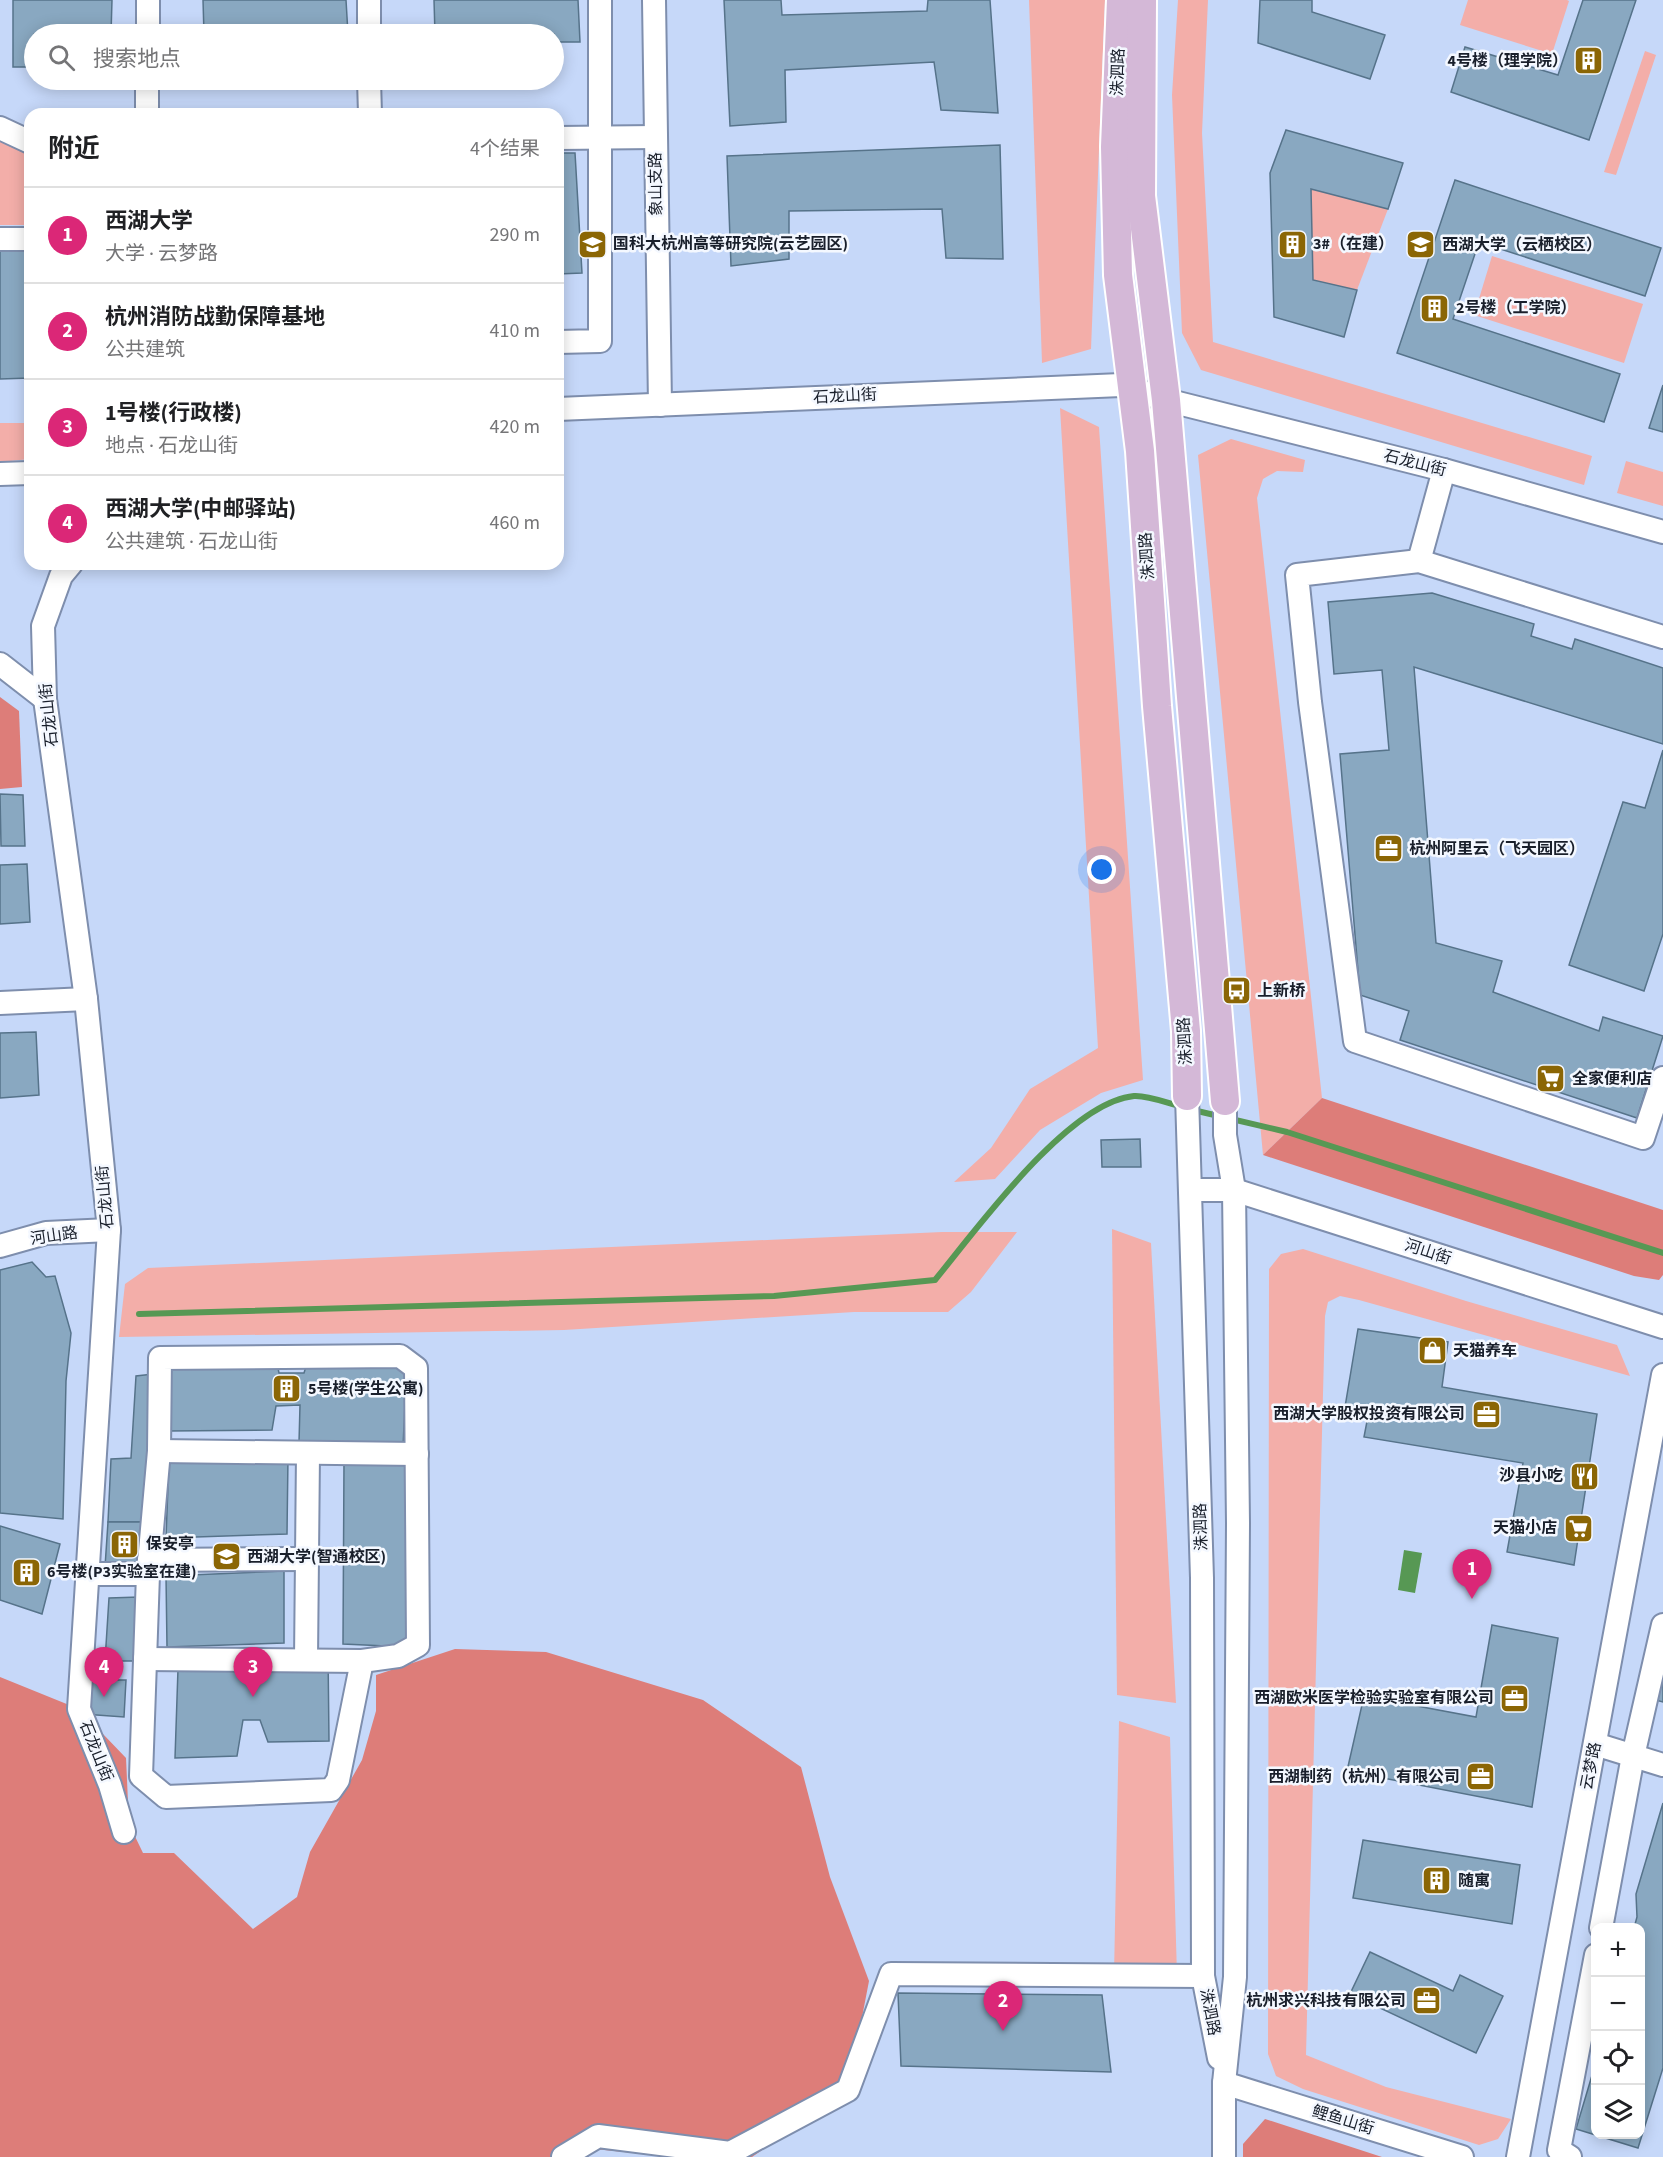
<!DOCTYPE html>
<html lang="zh">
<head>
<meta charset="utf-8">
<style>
	:root { --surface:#fff; --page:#f2f2f2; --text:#202124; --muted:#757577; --line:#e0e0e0; --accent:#db2777 }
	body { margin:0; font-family:"Source Sans 3","Noto Sans SC",sans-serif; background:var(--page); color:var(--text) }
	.controls { position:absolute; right:18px; bottom:18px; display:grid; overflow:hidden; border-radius:12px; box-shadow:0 3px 15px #0003 }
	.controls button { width:54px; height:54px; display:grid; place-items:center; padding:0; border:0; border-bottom:2px solid var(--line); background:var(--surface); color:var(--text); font:30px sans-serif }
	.you { position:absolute; left:1102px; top:870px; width:21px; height:21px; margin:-15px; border:4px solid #fff; border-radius:50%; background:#1a73e8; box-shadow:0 0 0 9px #1a73e833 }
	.badge { display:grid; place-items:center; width:39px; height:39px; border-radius:50%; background:var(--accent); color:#fff; font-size:20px; font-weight:700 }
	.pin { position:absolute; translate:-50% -50px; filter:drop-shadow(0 2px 3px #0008) }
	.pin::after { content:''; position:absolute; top:32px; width:21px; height:18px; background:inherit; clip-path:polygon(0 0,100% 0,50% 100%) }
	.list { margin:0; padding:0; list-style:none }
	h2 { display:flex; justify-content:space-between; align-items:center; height:78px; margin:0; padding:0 24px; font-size:26px }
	h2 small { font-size:20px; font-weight:400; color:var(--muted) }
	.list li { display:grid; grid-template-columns:39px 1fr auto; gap:18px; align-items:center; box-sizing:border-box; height:96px; padding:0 24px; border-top:2px solid var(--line) }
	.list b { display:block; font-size:22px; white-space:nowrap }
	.list p { margin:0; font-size:20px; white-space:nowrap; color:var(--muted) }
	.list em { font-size:20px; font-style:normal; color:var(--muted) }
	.icon { flex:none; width:33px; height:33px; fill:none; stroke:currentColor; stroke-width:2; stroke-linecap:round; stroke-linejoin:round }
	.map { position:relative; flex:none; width:1663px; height:2157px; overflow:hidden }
	.search { position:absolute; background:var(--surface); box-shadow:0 3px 15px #0003; left:24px; top:24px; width:540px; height:66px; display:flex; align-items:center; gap:15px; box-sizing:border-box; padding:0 21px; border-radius:33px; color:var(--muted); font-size:22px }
	.panel { position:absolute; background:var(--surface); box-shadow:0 3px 15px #0003; left:24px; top:108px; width:540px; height:462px; border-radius:18px }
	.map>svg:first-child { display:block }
</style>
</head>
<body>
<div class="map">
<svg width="1663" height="2157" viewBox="0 0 1663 2157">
	<rect width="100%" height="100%" fill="#c6d8f9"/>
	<g fill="#f3aea9">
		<polygon points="1029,0 1105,0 1091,349 1042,363"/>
		<polygon points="1178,0 1208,0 1202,133 1213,342 1592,456 1584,485 1201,370 1182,333 1172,95"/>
		<polygon points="1468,0 1567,0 1569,1 1552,54 1460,25"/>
		<polygon points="1645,51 1656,55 1616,175 1604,172"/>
		<polygon points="0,138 30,148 30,225 0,225"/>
		<polygon points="1311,189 1388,209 1357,290 1313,280"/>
		<polygon points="1492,256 1643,304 1624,363 1474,315"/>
		<polygon points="1060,408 1099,427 1143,1080 1101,1093 1040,1130 995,1179 954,1182 991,1148 1030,1089 1098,1048"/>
		<polygon points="0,423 30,423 30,459 0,462"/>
		<polygon points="1231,439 1305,460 1303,472 1277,471 1263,479 1257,498 1322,1098 1263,1155 1198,455"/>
		<polygon points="1626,461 1663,472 1663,506 1617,493"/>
		<polygon points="1112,1229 1151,1243 1176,1703 1117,1695"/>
		<polygon points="942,1232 1017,1232 971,1292 948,1312 854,1312 564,1330 119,1337 125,1284 148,1268"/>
		<polygon points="1303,1249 1466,1301 1617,1345 1630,1376 1359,1300 1340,1296 1328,1302 1325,1316 1306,2055 1386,2087 1511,2119 1498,2139 1479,2145 1303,2089 1276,2076 1268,2054 1269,1269 1281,1254"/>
		<polygon points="1119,1721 1170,1737 1177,1975 1114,1975"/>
	</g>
	<g fill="#dd7d79">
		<polygon points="0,697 19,711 22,787 0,789"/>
		<polygon points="1322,1098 1663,1210 1663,1275 1659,1280 1634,1276 1263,1155"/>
		<polygon points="455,1649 546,1652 703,1700 801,1767 830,1877 869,1981 848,2090 752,2157 673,2157 575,2147 561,2157 0,2157 0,1677 79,1709 126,1758 129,1824 143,1853 174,1853 253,1929 297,1897 310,1852 362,1760 376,1711 376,1675"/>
		<polygon points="1265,2119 1382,2157 1383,2157 1243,2157 1243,2144"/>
	</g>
	<polygon fill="#579854" points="1404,1550 1422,1553 1415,1593 1398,1590"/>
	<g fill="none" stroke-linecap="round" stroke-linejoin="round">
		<g stroke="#579854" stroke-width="6">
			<polyline points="1193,1110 1287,1132 1663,1253"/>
			<path d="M139 1314 774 1296 935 1280C976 1230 1068 1102 1134 1096 1149 1095 1169 1104 1183 1107"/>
		</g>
	</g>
	<g fill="#89a8c1" stroke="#56738a" stroke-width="1.5">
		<polygon points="13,0 112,0 111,34 34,34 34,67 13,67"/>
		<polygon points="203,0 346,0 348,34 204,34"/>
		<polygon points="434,0 578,0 580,42 554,42 554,34 435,34"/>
		<polygon points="724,0 781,0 782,15 927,11 928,0 990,0 998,113 941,110 934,62 785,70 786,122 730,126"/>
		<polygon points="1260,0 1312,0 1312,12 1385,35 1370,79 1258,43"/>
		<polygon points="1583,0 1636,0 1589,140 1451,92 1465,47 1558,75"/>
		<polygon points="1286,130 1403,163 1388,209 1311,189 1313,280 1357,290 1344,337 1274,317 1270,173"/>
		<polygon points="1000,145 1003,259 946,258 942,209 789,211 789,259 731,266 727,156"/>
		<polygon points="558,153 575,153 582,273 558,274"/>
		<polygon points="1455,180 1661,248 1645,296 1479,242 1453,319 1620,374 1604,422 1397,353"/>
		<polygon points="0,245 30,245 30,378 0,379"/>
		<polygon points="1663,385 1663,432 1649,428"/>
		<polygon points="1432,593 1534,624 1531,636 1572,649 1575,639 1663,668 1663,744 1414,667 1436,943 1502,961 1493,992 1599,1031 1603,1017 1663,1036 1637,1118 1400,1040 1409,1011 1360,995 1340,754 1389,750 1382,670 1334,674 1328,602"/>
		<polygon points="1663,750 1663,934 1644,991 1569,965 1623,802 1645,808"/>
		<polygon points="0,794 23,795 25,846 1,846"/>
		<polygon points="27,864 30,922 0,924 0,865"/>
		<polygon points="36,1032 39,1095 0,1098 0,1033"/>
		<polygon points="1140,1139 1141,1167 1102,1167 1101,1140"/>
		<polygon points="32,1262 46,1277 55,1276 71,1333 66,1381 63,1519 0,1513 0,1270"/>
		<polygon points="1358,1329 1448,1342 1442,1387 1597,1414 1574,1565 1507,1552 1523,1463 1364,1437 1369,1411 1345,1407"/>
		<polygon points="169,1353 275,1354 279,1373 304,1373 308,1360 407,1361 403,1447 299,1443 300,1405 276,1406 272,1430 168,1431"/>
		<polygon points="153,1374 146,1522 108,1522 111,1459 131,1458 136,1376"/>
		<polygon points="288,1457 287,1534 166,1538 169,1459"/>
		<polygon points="405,1460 408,1647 343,1644 344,1461"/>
		<polygon points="108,1522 146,1522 143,1569 105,1567"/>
		<polygon points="0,1526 60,1544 42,1614 0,1600"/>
		<polygon points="284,1571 284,1643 167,1647 166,1576"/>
		<polygon points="139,1597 136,1661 105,1661 109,1598"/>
		<polygon points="1492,1625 1558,1638 1532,1807 1347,1771 1364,1696 1476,1717"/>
		<polygon points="328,1651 329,1741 268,1742 260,1720 243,1720 237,1756 175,1758 178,1669 237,1661 242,1673 272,1671"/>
		<polygon points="1663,1667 1663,1702 1652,1699"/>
		<polygon points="85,1680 126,1680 124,1717 83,1714"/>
		<polygon points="1663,1803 1663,2068 1638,2148 1576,2129 1596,2062 1596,2134 1640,2134 1640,1928 1634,1928 1637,1917 1636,1894"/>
		<polygon points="1363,1840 1520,1865 1512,1924 1353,1898"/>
		<polygon points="1370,1952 1453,1991 1460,1975 1503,1996 1476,2053 1350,1994"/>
		<polygon points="898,1993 1102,1995 1111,2072 901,2066"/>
	</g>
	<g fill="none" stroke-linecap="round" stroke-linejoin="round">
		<defs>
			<g id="minor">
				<polyline points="369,0 369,34"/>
				<polyline points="654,0 660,405"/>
				<polyline points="148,34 148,0"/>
				<polyline points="369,80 370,114"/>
				<polyline points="147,114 147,80"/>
				<polyline points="0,128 30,142"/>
				<polyline points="558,138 656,137"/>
				<polyline points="0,239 30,239"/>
				<polyline points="558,342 600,341 600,0"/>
				<polyline points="558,409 1121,385 1166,400 1444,470 1663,532"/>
				<polyline points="0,474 30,473"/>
				<polyline points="1419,561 1444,470"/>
				<polyline points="71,564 61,576 43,626 45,699 86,999 109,1230 79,1709 110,1785 124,1832"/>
				<polyline points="1663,637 1419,561 1297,575 1310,702 1355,1041 1643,1138 1663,1078"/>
				<polyline points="0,664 45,699"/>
				<polyline points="0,1003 86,999"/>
				<polyline points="1187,1096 1202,1578 1203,1976 1219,2058"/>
				<polyline points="1190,1190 1234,1190 1663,1327"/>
				<polyline points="0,1246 46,1233 109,1230"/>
				<polyline points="159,1451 417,1454"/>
				<polyline points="149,1560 307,1559"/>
				<polyline points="87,1574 148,1574 159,1451 160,1358 400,1356 416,1368 418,1645 398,1656 362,1661 338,1780 331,1790 166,1797 141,1776 148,1574"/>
				<polyline points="145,1659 362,1661"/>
				<polyline points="306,1660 308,1453"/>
				<polyline points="1595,1744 1663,1765"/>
				<polyline points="1601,1928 1633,1756 1663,1625"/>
				<polyline points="1224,2083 1462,2157"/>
				<polyline points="563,2157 598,2136 730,2153 848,2090 891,1974 1203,1976"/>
				<polyline points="1224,2157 1224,2083 1235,1977 1238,1523 1234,1190 1225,1135 1225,1101"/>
				<polyline points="1518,2157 1663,1375"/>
				<polyline points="1570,2157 1559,2150 1596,1955"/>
			</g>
			<g id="major">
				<polyline points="1121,0 1115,147 1118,275 1140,451 1157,706 1186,1031 1187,1096"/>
				<polyline points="1142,0 1141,196 1166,400 1225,1101"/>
			</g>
		</defs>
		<use href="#minor" stroke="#7e8ead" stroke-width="26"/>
		<use href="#major" stroke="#fff" stroke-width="32"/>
		<use href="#minor" stroke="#fff" stroke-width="22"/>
		<use href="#major" stroke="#d4b8d7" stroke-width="28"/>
	</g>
	<defs>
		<symbol id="building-square" viewBox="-11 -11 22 22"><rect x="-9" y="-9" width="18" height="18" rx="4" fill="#8b6605" stroke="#f4f8ff"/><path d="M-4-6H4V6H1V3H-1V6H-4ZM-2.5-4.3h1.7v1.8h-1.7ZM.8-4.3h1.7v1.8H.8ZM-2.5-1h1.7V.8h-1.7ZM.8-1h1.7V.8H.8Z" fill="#fff"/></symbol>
		<symbol id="university-square" viewBox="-11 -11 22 22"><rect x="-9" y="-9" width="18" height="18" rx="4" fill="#8b6605" stroke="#f4f8ff"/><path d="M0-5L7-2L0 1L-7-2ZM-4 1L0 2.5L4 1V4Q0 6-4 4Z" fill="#fff"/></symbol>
		<symbol id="office-square" viewBox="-11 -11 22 22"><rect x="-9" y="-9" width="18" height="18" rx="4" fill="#8b6605" stroke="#f4f8ff"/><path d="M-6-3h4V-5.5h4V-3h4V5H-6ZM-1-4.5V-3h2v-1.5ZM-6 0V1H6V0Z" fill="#fff"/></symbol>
		<symbol id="bus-square" viewBox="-11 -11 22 22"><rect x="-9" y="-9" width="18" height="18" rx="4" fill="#8b6605" stroke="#f4f8ff"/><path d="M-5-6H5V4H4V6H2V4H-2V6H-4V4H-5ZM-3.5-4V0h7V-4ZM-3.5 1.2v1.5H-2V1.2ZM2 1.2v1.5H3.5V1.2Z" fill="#fff"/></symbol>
		<symbol id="supermarket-square" viewBox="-11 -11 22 22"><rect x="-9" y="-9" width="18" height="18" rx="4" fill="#8b6605" stroke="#f4f8ff"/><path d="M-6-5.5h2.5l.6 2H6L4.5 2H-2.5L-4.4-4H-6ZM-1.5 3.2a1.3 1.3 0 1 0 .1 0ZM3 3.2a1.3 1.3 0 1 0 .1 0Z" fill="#fff"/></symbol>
		<symbol id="shop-square" viewBox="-11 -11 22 22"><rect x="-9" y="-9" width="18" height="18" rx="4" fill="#8b6605" stroke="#f4f8ff"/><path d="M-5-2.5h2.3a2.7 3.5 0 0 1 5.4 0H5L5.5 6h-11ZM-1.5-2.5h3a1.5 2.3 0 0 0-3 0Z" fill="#fff"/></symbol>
		<symbol id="restaurant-square" viewBox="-11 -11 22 22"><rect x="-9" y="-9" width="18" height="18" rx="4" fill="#8b6605" stroke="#f4f8ff"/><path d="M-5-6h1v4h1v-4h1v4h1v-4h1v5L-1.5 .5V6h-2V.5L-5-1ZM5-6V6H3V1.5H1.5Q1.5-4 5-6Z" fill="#fff"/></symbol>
	</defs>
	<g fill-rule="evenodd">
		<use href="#building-square" x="1572" y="44" width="33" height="33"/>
		<use href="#university-square" x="576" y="228" width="33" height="33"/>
		<use href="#building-square" x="1276" y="228" width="33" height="33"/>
		<use href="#university-square" x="1404" y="228" width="33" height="33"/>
		<use href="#building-square" x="1418" y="292" width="33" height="33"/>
		<use href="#office-square" x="1372" y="832" width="33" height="33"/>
		<use href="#bus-square" x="1220" y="974" width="33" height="33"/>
		<use href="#supermarket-square" x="1534" y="1062" width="33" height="33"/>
		<use href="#shop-square" x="1416" y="1334" width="33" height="33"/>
		<use href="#building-square" x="270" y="1372" width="33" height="33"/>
		<use href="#office-square" x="1470" y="1398" width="33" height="33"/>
		<use href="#restaurant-square" x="1568" y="1460" width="33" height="33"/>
		<use href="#supermarket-square" x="1562" y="1512" width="33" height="33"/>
		<use href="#building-square" x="108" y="1528" width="33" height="33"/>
		<use href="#university-square" x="210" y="1540" width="33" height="33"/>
		<use href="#building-square" x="10" y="1556" width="33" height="33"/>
		<use href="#office-square" x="1498" y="1682" width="33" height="33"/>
		<use href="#office-square" x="1464" y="1760" width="33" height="33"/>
		<use href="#building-square" x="1420" y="1864" width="33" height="33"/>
		<use href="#office-square" x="1410" y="1984" width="33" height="33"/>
	</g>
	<g text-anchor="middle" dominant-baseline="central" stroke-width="5" stroke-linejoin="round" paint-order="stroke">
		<g font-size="16" font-weight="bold" fill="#191f2b" stroke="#f4f8ff" text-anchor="start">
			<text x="1568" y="61" text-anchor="end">4号楼（理学院）</text>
			<text x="613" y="244">国科大杭州高等研究院(云艺园区)</text>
			<text x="1313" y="244">3#（在建）</text>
			<text x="1442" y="245">西湖大学（云栖校区）</text>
			<text x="1456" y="308">2号楼（工学院）</text>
			<text x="1409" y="849">杭州阿里云（飞天园区）</text>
			<text x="1257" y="991">上新桥</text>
			<text x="1572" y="1079">全家便利店</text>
			<text x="1453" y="1351">天猫养车</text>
			<text x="308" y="1389">5号楼(学生公寓)</text>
			<text x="1465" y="1414" text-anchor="end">西湖大学股权投资有限公司</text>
			<text x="1563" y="1476" text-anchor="end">沙县小吃</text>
			<text x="1557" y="1528" text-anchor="end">天猫小店</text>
			<text x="146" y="1544">保安亭</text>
			<text x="247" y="1557">西湖大学(智通校区)</text>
			<text x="47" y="1572">6号楼(P3实验室在建)</text>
			<text x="1494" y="1698" text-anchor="end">西湖欧米医学检验实验室有限公司</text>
			<text x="1460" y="1777" text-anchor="end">西湖制药（杭州）有限公司</text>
			<text x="1458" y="1881">随寓</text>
			<text x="1406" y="2001" text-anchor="end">杭州求兴科技有限公司</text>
		</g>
		<g font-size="16" fill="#191f2b" stroke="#f4f8ff">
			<text transform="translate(1118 72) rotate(-88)">洙泗路</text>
			<text transform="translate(656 184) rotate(-91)">象山支路</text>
			<text transform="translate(845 396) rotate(-3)">石龙山街</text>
			<text transform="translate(1415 463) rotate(14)">石龙山街</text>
			<text transform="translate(1147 556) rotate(-94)">洙泗路</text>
			<text transform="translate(49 715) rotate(-96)">石龙山街</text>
			<text transform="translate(1185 1041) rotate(-93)">洙泗路</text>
			<text transform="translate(105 1197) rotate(-95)">石龙山街</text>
			<text transform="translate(54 1236) rotate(-8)">河山路</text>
			<text transform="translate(1428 1252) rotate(18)">河山街</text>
			<text transform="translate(1201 1527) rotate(-92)">洙泗路</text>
			<text transform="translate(96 1751) rotate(68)">石龙山街</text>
			<text transform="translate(1591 1766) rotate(-79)">云梦路</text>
			<text transform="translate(1210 2012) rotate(79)">洙泗路</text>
			<text transform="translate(1343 2120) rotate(17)">鲤鱼山街</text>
		</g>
	</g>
</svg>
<div class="controls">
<button>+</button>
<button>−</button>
<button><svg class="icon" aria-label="locate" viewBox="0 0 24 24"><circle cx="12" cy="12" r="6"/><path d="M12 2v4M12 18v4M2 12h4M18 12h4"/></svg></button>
<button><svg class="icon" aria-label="layers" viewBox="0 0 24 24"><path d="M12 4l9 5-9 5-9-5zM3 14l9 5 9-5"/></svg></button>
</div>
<div class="you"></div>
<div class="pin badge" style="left:1472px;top:1599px">1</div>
<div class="pin badge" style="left:1003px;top:2031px">2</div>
<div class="pin badge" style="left:253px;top:1697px">3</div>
<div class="pin badge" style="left:104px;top:1697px">4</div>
<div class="search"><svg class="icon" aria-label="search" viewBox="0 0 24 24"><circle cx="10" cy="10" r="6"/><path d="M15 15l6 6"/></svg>搜索地点</div>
<section class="panel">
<h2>附近<small>4个结果</small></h2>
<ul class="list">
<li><span class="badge">1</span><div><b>西湖大学</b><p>大学 · 云梦路</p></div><em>290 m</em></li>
<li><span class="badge">2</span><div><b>杭州消防战勤保障基地</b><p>公共建筑</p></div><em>410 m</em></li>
<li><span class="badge">3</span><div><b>1号楼(行政楼)</b><p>地点 · 石龙山街</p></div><em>420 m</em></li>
<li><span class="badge">4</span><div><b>西湖大学(中邮驿站)</b><p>公共建筑 · 石龙山街</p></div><em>460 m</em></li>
</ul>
</section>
</div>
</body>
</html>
